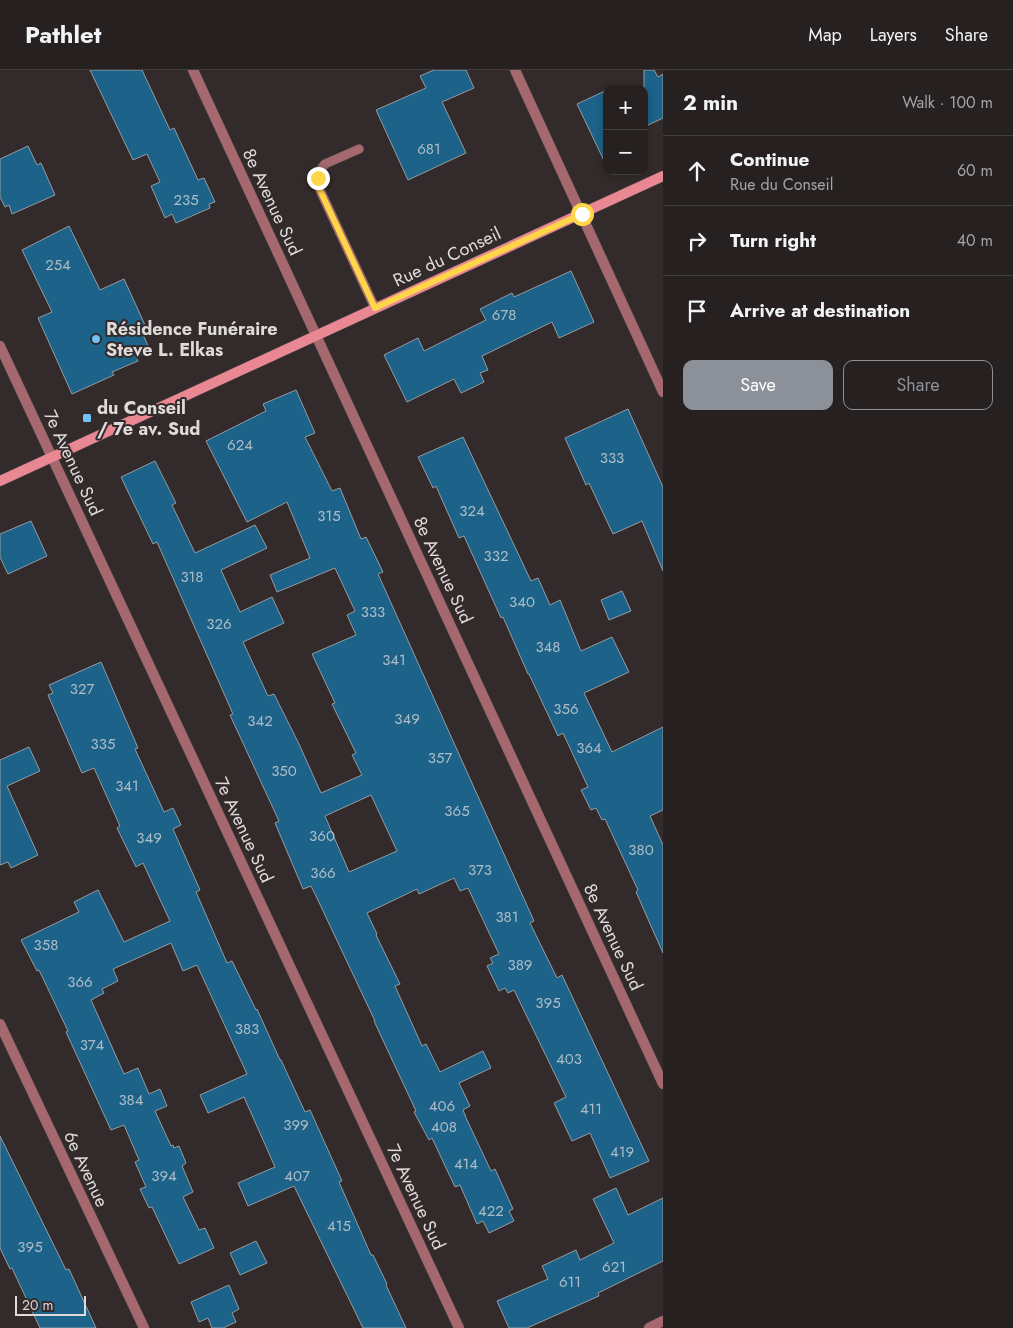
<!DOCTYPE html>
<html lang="en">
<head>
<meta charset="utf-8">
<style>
	:root { --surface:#262020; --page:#2e2829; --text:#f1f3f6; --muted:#a4a3a5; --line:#423e3e; --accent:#8c9099 }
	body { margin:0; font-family:Jost,sans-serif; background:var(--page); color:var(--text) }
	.controls { position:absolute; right:15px; top:15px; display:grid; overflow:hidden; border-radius:10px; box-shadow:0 2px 8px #0003 }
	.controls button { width:45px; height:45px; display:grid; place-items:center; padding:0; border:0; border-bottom:1px solid var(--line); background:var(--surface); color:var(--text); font:25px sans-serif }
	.scale { position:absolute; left:15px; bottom:12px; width:71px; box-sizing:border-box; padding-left:5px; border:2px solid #dfdada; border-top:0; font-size:14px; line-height:18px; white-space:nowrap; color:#dfdada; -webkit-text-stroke:4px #332b2b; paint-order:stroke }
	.stop { position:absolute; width:15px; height:15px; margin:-11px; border:4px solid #ffd54a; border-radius:50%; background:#fff }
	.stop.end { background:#ffd54a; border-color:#fff; box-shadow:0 1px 5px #0008 }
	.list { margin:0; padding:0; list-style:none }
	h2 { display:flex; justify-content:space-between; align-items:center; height:65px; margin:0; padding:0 20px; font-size:21px }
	h2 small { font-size:16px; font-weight:400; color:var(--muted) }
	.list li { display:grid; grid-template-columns:32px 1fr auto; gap:15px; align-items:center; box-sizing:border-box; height:70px; padding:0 20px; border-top:1px solid var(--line) }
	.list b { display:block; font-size:19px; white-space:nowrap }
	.list p { margin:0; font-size:16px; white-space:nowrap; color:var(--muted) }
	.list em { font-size:16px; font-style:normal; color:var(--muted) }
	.actions { display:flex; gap:10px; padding:15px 20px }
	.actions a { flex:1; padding:11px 0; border:1px solid var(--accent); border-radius:10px; text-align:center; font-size:18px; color:var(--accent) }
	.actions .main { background:var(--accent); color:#fff }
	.icon { flex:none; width:28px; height:28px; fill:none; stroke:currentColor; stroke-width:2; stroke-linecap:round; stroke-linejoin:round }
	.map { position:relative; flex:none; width:663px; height:1258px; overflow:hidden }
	header { display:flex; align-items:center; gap:30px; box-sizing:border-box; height:70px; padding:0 25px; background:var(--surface); border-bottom:1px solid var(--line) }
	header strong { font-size:24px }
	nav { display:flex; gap:28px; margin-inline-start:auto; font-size:18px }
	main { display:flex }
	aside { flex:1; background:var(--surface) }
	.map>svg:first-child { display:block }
</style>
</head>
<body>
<header>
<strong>Pathlet</strong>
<nav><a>Map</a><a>Layers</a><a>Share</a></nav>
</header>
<main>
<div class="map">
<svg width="663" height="1258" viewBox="0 0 663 1258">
	<rect width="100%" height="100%" fill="#332b2b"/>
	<g fill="#1c6289" stroke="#959ca2" fill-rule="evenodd">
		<polygon points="90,0 142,0 170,60 174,58 198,110 204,108 215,132 209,134 210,138 176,153 172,144 165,148 151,116 160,112 147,84 133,90"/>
		<polygon points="434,0 466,0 474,18 442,32 466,83 408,110 376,40 426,18 420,6"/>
		<polygon points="644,0 654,0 658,7 663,4 663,48 644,57"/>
		<polygon points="607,20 607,97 577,34"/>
		<polygon points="28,76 37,95 41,93 55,125 12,144 9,135 5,137 0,127 0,89"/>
		<polygon points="69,156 100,220 124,209 145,255 140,258 150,280 136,287 138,291 112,302 114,305 72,324 38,248 52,242 22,180"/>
		<polygon points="571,201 594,252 559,268 552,252 482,286 488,300 480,303 484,312 461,323 454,309 407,332 384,285 418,268 424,281 486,250 480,239 512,223 514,227"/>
		<path d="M296 320 315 363 305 367 332 421 340 418 361 469 366 467 383 502 378 504 534 851 530 853 557 908 562 905 649 1091 610 1108 590 1063 572 1071 554 1033 566 1027 550 994 514 920 508 923 505 918 499 921 487 896 493 893 490 888 499 884 468 818 460 821 454 808 419 824 417 819 367 843 377 864 376 865 400 914 395 916 422 976 426 974 440 1002 483 981 491 998 459 1013 470 1036 463 1040 467 1050 491 1101 495 1099 513 1139 509 1141 514 1151 489 1163 483 1151 477 1154 460 1115 455 1117 432 1068 429 1070 414 1042 416 1041 374 951H375L316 826 311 816 303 819 275 753 279 751 230 645 233 644 157 472 153 474 121 407 155 391 176 433 172 435 195 483 255 455 267 478 221 500 240 542 272 527 284 553 243 572 268 626 274 624 299 674 321 723 362 705 352 685 356 683 332 634 335 633 312 584 356 565 347 545 355 541 335 498 277 522 270 505 310 488 287 432 247 452 206 371 266 341 263 334ZM371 725 397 781 349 802 325 746Z"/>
		<polygon points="628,339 663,417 663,501 642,451 613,464 589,413 586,415 565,368"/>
		<polygon points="463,367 531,511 538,508 550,535 560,530 581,581 612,567 629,602 584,623 612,682 663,657 663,740 650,746 663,775 663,883 636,822 638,820 605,749 602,750 596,738 591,740 581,720 588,717 563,663 558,666 529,604 528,604 503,547 501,548 464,466 459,468 436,416 433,418 418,387"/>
		<polygon points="31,451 47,486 8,504 0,487 0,464"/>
		<polygon points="622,521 631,541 609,550 601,530"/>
		<polygon points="101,592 138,678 135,679 164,742 173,738 181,755 173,759 200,820 196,822 227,893 232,891 256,940 257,939 280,990 281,990 305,1042 310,1040 342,1111 339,1112 371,1185 373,1185 387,1214 386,1215 406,1258 363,1258 294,1116 248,1136 238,1113 275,1097 244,1027 208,1043 200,1025 247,1004 197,895 183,901 171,873 113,899 118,911 102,919 104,923 91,930 124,1004 138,998 149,1024 160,1019 167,1036 155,1041 171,1076 173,1075 174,1078 179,1076 186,1093 182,1096 193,1122 183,1127 199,1160 205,1158 214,1178 179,1194 152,1137 149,1138 140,1119 146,1117 135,1092 139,1090 124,1055 111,1060 66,962 68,961 39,900 37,901 21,870 79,842 74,832 98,820 124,872 170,851 143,793 136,797 117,758 120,756 94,698 82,703 48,625 53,623 49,615"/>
		<polygon points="29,677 40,701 7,716 38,785 11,798 8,792 0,795 0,690"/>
		<polygon points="0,1066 66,1200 69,1199 96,1258 40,1258 12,1198 10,1199 0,1178"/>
		<polygon points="616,1118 628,1145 663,1128 663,1191 598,1223 599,1226 527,1258 509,1258 497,1231 548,1209 542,1196 576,1180 580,1190 614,1173 593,1129"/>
		<polygon points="256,1171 267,1193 240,1205 230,1183"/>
		<polygon points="229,1215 239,1239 232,1243 236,1252 223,1258 212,1258 208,1248 199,1252 191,1232"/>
	</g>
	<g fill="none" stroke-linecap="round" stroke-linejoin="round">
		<defs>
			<path id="lane" d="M359 79 325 94C318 101 318 109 319 118L375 238"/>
			<g id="street">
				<polyline points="193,0 663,1014"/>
				<polyline points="515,0 663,322"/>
				<polyline points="0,276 459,1258"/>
				<polyline points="0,954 144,1258"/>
				<polyline points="649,1258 663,1251"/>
			</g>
			<polyline id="secondary" points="0,411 663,106"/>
		</defs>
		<use href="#lane" stroke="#4f4747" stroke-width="10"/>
		<use href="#street" stroke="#4f4747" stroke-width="11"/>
		<use href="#secondary" stroke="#4f4747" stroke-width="11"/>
		<use href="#lane" stroke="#a5686f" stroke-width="9"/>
		<use href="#street" stroke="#a5686f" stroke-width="10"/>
		<use href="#secondary" stroke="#e98893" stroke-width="10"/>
	</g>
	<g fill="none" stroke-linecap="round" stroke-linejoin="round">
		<polyline stroke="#ffd54a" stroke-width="6" points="318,108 319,118 375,238 582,144"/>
	</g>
	<g fill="#71c1f5" stroke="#332b2b" stroke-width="2">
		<circle cx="96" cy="269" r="5"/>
		<rect x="82" y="343" width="10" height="10" rx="2.5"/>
	</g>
	<g text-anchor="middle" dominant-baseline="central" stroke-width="4" stroke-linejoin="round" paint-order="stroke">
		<g font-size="15" fill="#aebcc6">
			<text x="429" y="79">681</text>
			<text x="186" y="130">235</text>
			<text x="58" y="195">254</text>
			<text x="504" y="245">678</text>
			<text x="240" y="375">624</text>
			<text x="612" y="388">333</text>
			<text x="472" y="441">324</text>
			<text x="329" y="446">315</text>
			<text x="496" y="486">332</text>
			<text x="192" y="507">318</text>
			<text x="522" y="532">340</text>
			<text x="373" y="542">333</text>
			<text x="219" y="554">326</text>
			<text x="548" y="577">348</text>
			<text x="394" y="590">341</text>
			<text x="82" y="619">327</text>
			<text x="566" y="639">356</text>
			<text x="407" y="649">349</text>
			<text x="260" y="651">342</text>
			<text x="103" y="674">335</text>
			<text x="589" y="678">364</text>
			<text x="440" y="688">357</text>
			<text x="284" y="701">350</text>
			<text x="127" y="716">341</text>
			<text x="457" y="741">365</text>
			<text x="322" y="766">360</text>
			<text x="149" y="768">349</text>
			<text x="641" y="780">380</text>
			<text x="480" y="800">373</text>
			<text x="323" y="803">366</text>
			<text x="507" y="847">381</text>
			<text x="46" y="875">358</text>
			<text x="520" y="895">389</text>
			<text x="80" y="912">366</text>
			<text x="548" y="933">395</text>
			<text x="247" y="959">383</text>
			<text x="92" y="975">374</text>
			<text x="569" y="989">403</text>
			<text x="131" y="1030">384</text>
			<text x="442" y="1036">406</text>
			<text x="591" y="1039">411</text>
			<text x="296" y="1055">399</text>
			<text x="444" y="1057">408</text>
			<text x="622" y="1082">419</text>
			<text x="466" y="1094">414</text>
			<text x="164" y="1106">394</text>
			<text x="297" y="1106">407</text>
			<text x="491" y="1141">422</text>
			<text x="339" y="1156">415</text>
			<text x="30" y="1177">395</text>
			<text x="614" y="1197">621</text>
			<text x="570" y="1212">611</text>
		</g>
		<g font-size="18" fill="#dfdada" stroke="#332b2b">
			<text transform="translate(272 132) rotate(65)">8e Avenue Sud</text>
			<text transform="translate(447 187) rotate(-25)">Rue du Conseil</text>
			<text transform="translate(73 393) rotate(65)">7e Avenue Sud</text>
			<text transform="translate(443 500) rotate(65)">8e Avenue Sud</text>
			<text transform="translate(244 760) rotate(65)">7e Avenue Sud</text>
			<text transform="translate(613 867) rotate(65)">8e Avenue Sud</text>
			<text transform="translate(86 1099) rotate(65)">6e Avenue</text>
			<text transform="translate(416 1127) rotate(65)">7e Avenue Sud</text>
		</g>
		<g font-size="18" font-weight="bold" fill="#dfdada" stroke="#332b2b" text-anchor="start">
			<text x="106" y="259">Résidence Funéraire<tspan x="106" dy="21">Steve L. Elkas</tspan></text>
			<text x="97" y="338">du Conseil<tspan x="97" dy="21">/ 7e av. Sud</tspan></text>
		</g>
	</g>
</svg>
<div class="controls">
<button>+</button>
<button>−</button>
</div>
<div class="scale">20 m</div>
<div class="stop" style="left:582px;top:144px"></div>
<div class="stop end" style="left:318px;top:108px"></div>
</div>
<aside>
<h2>2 min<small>Walk · 100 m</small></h2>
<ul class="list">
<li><svg class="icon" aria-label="ahead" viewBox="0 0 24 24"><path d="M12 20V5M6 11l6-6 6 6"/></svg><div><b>Continue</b><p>Rue du Conseil</p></div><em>60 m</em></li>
<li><svg class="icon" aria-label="right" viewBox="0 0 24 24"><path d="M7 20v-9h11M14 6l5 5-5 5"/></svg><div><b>Turn right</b></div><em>40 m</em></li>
<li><svg class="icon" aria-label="arrive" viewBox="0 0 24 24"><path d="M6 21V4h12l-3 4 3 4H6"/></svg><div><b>Arrive at destination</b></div></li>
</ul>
<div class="actions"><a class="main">Save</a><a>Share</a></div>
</aside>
</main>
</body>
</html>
